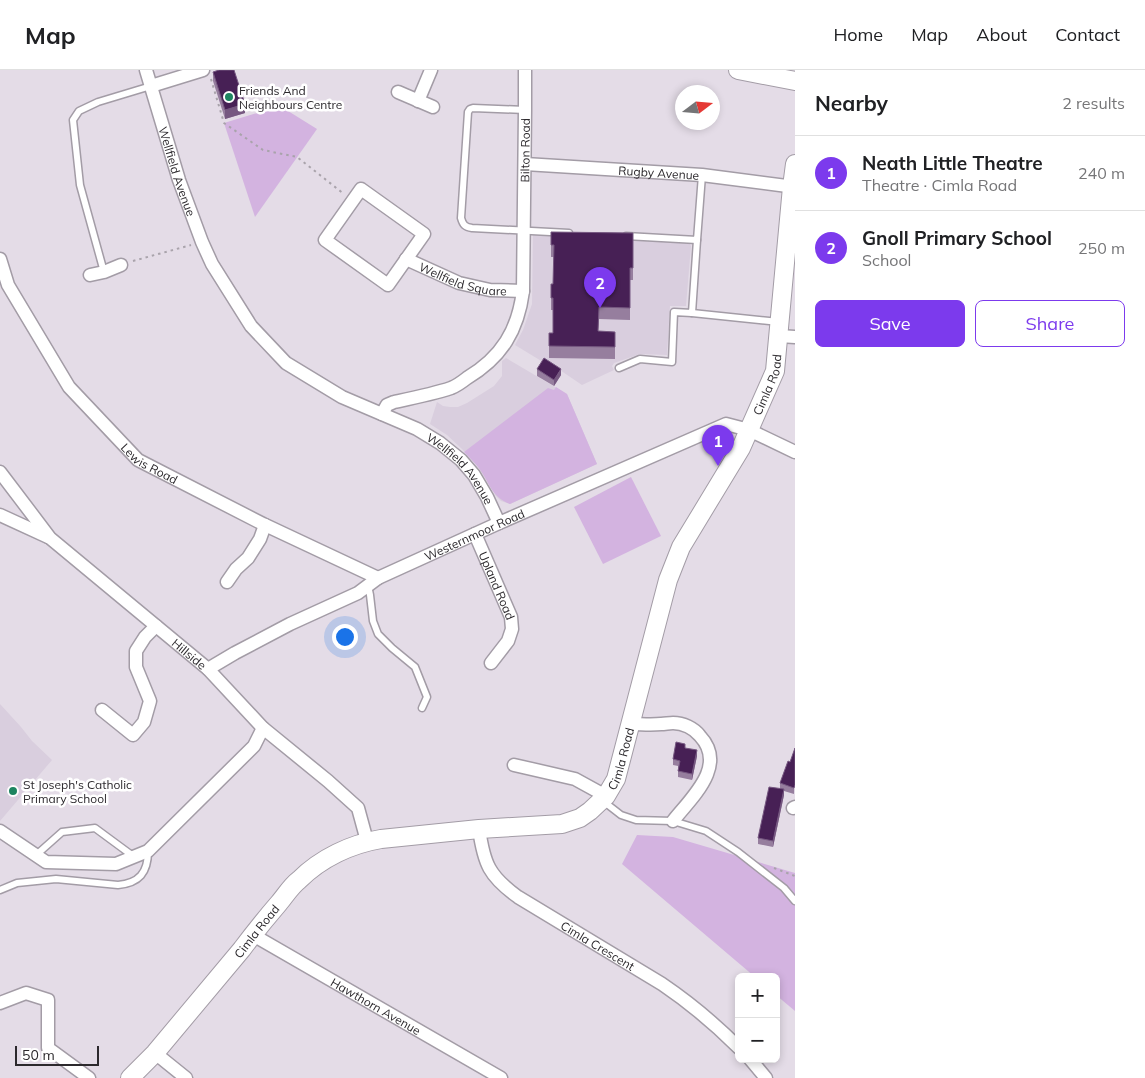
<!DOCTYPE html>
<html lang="en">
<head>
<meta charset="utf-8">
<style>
	:root { --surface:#fff; --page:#f2f2f2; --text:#202124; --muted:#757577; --line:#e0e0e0; --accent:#7c3aed }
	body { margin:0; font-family:Mulish,sans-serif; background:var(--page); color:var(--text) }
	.controls { position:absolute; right:15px; bottom:15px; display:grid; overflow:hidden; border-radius:8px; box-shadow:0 2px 8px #0003 }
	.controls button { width:45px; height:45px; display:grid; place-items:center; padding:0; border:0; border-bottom:1px solid var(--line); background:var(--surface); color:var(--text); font:25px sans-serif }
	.compass { position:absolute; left:675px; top:15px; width:45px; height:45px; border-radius:50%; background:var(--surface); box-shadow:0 2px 8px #0003; rotate:74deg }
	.scale { position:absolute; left:15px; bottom:12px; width:84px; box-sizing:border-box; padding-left:5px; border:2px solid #2c292d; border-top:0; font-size:14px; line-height:18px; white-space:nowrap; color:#2c292d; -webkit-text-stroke:4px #fff; paint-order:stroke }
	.you { position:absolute; left:344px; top:566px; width:18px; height:18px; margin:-12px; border:4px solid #fff; border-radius:50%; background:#1a73e8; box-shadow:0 0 0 8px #1a73e833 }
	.badge { display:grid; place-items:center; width:32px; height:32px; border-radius:50%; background:var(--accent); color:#fff; font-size:16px; font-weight:700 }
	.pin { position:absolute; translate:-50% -41px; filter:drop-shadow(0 1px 2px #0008) }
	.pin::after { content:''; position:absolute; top:26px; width:18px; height:15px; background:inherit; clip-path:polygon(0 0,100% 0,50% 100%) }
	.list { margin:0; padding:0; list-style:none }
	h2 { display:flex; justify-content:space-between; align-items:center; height:65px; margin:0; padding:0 20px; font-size:21px }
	h2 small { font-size:16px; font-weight:400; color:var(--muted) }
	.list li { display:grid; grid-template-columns:32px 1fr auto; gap:15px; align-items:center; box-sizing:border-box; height:75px; padding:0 20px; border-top:1px solid var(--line) }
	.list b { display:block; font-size:19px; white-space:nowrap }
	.list p { margin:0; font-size:16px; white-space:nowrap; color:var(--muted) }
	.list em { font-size:16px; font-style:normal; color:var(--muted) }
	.actions { display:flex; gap:10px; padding:15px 20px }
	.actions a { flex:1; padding:11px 0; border:1px solid var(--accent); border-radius:8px; text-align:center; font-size:18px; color:var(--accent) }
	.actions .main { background:var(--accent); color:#fff }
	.map { position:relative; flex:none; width:795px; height:1008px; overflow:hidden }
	header { display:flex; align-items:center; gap:30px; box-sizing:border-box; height:70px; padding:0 25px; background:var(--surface); border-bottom:1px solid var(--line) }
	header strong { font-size:24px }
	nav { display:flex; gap:28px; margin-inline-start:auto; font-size:18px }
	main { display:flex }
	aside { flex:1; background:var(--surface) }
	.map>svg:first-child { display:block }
</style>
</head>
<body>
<header>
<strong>Map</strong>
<nav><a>Home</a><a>Map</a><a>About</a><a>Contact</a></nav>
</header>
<main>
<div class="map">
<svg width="795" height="1008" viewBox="0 0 795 1008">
	<rect width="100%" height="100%" fill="#e4dce7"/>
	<g fill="#d9cede">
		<polygon points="533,163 689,173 691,176 686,236 670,236 667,285 640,284 614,293 612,296 614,300 582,315 554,296 543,292 515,275 523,260 532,234"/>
		<polygon points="506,288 567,324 597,394 510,434 501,431 496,426 478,397 462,379 447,365 430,354 437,332 443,336 450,337 458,337 467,333 494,316 502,306 502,291"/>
		<polygon points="0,634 21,657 32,671 52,690 0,751"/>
	</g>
	<g fill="#d3b3e0">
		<polygon points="280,36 317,59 255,147 224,53"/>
		<path d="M556 317 567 324 597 394 510 434C490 426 490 412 478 397 474 392 469 387 464 382L548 318 554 320Z"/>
		<polygon points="631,407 661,466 603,494 574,437"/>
		<polygon points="637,765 673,767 795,803 795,941 776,925 776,907 755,907 622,794"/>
	</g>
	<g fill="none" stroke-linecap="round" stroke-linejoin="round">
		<defs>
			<g id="service">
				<path d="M525 40 473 38 470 39 468 42 461 148C463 155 465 157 472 158L569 163"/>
				<polyline points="626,166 697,170 702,105"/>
				<polyline points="104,202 80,115 73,50 79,41 98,32 151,16"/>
				<polyline points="692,243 779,252"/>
				<polyline points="619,298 640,289 672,292 674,242 692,243 697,170"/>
				<polyline points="368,516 370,525 373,551 378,564 392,578 415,597 427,627 422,638"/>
				<polyline points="603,731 621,745 636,750 673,751 706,761 738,782 784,818 795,831"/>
				<polyline points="35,786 62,762 95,758 133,786"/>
				<path d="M0 820 17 813 56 809 118 815C139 813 148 803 148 781"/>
			</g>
			<g id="minor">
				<path id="s1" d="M146 0 179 110 202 172 212 194 251 256 286 293 342 327 417 359 440 373 461 390 474 405 487 427 499 453"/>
				<polyline points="151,16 203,0"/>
				<polyline points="398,22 433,37"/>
				<polyline points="418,31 431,0"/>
				<path id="s2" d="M525 94 702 105 795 117"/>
				<polygon points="361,119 424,164 388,215 325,170"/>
				<path id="s3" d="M0 189 8 215 69 317 138 390 263 454 378 508"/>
				<path id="s4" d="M406 189 459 213 490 220 523 221"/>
				<polyline points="90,205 104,202 121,195"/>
				<polyline points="779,266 795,267"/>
				<path id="s5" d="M382 344 387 335 394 332C413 328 433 324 451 318 456 316 462 312 467 308 502 287 518 260 523 221L525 40V0"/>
				<path id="s6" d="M0 402 50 468 208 599 263 658 328 711 358 738 367 771"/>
				<polyline points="0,445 48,467"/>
				<path id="s7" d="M475 464 511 547 512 559 508 571 491 593"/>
				<polyline points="227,512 236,499 248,488 260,469 265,455"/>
				<path id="s8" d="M208 599 235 583 290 554 358 523 378 508 499 453 726 354 749 360 795 382"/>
				<polyline points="102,640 133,665 144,652 150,631 136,597 136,581 145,567 156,556"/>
				<path d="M630 654C641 654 651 655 661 654 665 654 669 653 673 653 683 653 694 658 700 666 728 696 691 728 673 751"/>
				<polyline points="514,695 575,709 606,726"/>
				<polyline points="793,738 795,737"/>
				<path id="s9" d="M479 759C484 794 489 806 518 827L662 914C690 933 715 954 739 978"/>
				<polyline points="0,761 46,792 116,794 148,781 254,676 263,658"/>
				<path id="s10" d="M253 865 501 1008"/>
				<polyline points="0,933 26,923 48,930 48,978 89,1008"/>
				<polyline points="155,983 186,1008"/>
				<polyline points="750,989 766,1008"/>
			</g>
			<g id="secondary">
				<polyline points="738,0 795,11"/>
				<path id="s11" d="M130 1008 155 983 242 879C254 863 266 848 279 833 285 826 291 816 299 810 321 788 351 774 381 769L479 759 562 754 580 748 590 741 606 726 616 709 668 510 681 477 741 378 775 301 792 117 795 94"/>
			</g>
		</defs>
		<use href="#service" stroke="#a39ca6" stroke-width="9"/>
		<use href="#minor" stroke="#a39ca6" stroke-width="15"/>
		<use href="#secondary" stroke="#a39ca6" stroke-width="20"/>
		<g stroke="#a9a3ab" stroke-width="2" stroke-dasharray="2.5 4" stroke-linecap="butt">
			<polyline points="211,9 224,53 263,80 297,87 344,124"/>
			<polyline points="133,191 191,175"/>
			<polyline points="774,798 795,806"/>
		</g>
		<use href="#service" stroke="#fff" stroke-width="6"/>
		<use href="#minor" stroke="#fff" stroke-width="12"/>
		<use href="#secondary" stroke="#fff" stroke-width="18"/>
	</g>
	<g fill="#967e9e">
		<polygon points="213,2 245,43 225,49 213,11"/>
		<polygon points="551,162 633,163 633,210 630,210 630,250 599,249 598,261 615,262 615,289 549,288 549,263 553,263 553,240 551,240 551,214 553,214 554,187 551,187"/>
		<polygon points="537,299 561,305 554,316 537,306"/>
		<polygon points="685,678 697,686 692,710 678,707 678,696 673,695 673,689"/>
		<polygon points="795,678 794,724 784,721 784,725 773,777 758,774 758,768 780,719 780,713 790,692"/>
	</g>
	<g fill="#765881">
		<polygon points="245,34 245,43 225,49 225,40"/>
		<polygon points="561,299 561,305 554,316 554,310"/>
		<polygon points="697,680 697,686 692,710 692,704"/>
		<polygon points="784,719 784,725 773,777 773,771"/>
	</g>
	<g fill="#472055" stroke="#765881">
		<polygon points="219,0 234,0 245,34 225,40 213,2"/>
		<polygon points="551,162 633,163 633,198 630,198 630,238 599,237 598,261 615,262 615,277 549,276 549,263 553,263 553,228 551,228 551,214 553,214 554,175 551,175"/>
		<polygon points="544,288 561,299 554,310 537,299"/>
		<polygon points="676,672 685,674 685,678 697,680 692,704 678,701 680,691 673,689"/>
		<polygon points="795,678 795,715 794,718 780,713 788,691 790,692"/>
		<polygon points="769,717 784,719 773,771 758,768"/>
	</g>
	<g fill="#1d8460" stroke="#fff" stroke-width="2">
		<circle cx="229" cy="27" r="5"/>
		<circle cx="13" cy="721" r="5"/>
	</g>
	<g text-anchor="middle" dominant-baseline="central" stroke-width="5" stroke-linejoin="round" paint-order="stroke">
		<g font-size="12" fill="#2c292d" stroke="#fff" text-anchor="start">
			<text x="239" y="20">Friends And<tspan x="239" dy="14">Neighbours Centre</tspan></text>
			<text x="23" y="714">St Joseph's Catholic<tspan x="23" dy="14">Primary School</tspan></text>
		</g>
		<g font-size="12" fill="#2c292d" stroke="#fff">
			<text stroke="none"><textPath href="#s5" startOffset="344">Bilton Road</textPath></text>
			<text stroke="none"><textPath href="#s1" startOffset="106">Wellfield Avenue</textPath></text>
			<text stroke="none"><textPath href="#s2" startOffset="134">Rugby Avenue</textPath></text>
			<text stroke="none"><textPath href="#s4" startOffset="61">Wellfield Square</textPath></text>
			<text stroke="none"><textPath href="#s11" startOffset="1034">Cimla Road</textPath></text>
			<text stroke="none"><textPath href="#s3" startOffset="258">Lewis Road</textPath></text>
			<text stroke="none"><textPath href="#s1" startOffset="536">Wellfield Avenue</textPath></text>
			<text stroke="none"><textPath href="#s8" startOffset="299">Westernmoor Road</textPath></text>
			<text stroke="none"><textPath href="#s7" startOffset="56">Upland Road</textPath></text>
			<text stroke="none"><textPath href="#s6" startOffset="264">Hillside</textPath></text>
			<text stroke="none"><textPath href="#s11" startOffset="629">Cimla Road</textPath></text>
			<text stroke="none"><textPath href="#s11" startOffset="194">Cimla Road</textPath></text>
			<text stroke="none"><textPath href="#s9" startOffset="175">Cimla Crescent</textPath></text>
			<text stroke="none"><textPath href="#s10" startOffset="142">Hawthorn Avenue</textPath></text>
		</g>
	</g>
</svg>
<div class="controls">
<button>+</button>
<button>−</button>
</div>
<svg class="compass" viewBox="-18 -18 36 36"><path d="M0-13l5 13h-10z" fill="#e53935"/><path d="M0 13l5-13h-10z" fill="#757577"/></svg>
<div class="scale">50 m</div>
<div class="you"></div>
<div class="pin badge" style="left:718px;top:396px">1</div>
<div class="pin badge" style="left:600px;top:238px">2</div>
</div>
<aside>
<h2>Nearby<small>2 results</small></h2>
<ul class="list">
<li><span class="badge">1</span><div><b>Neath Little Theatre</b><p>Theatre · Cimla Road</p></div><em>240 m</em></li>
<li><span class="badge">2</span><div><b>Gnoll Primary School</b><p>School</p></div><em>250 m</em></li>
</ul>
<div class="actions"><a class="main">Save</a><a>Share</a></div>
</aside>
</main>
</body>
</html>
